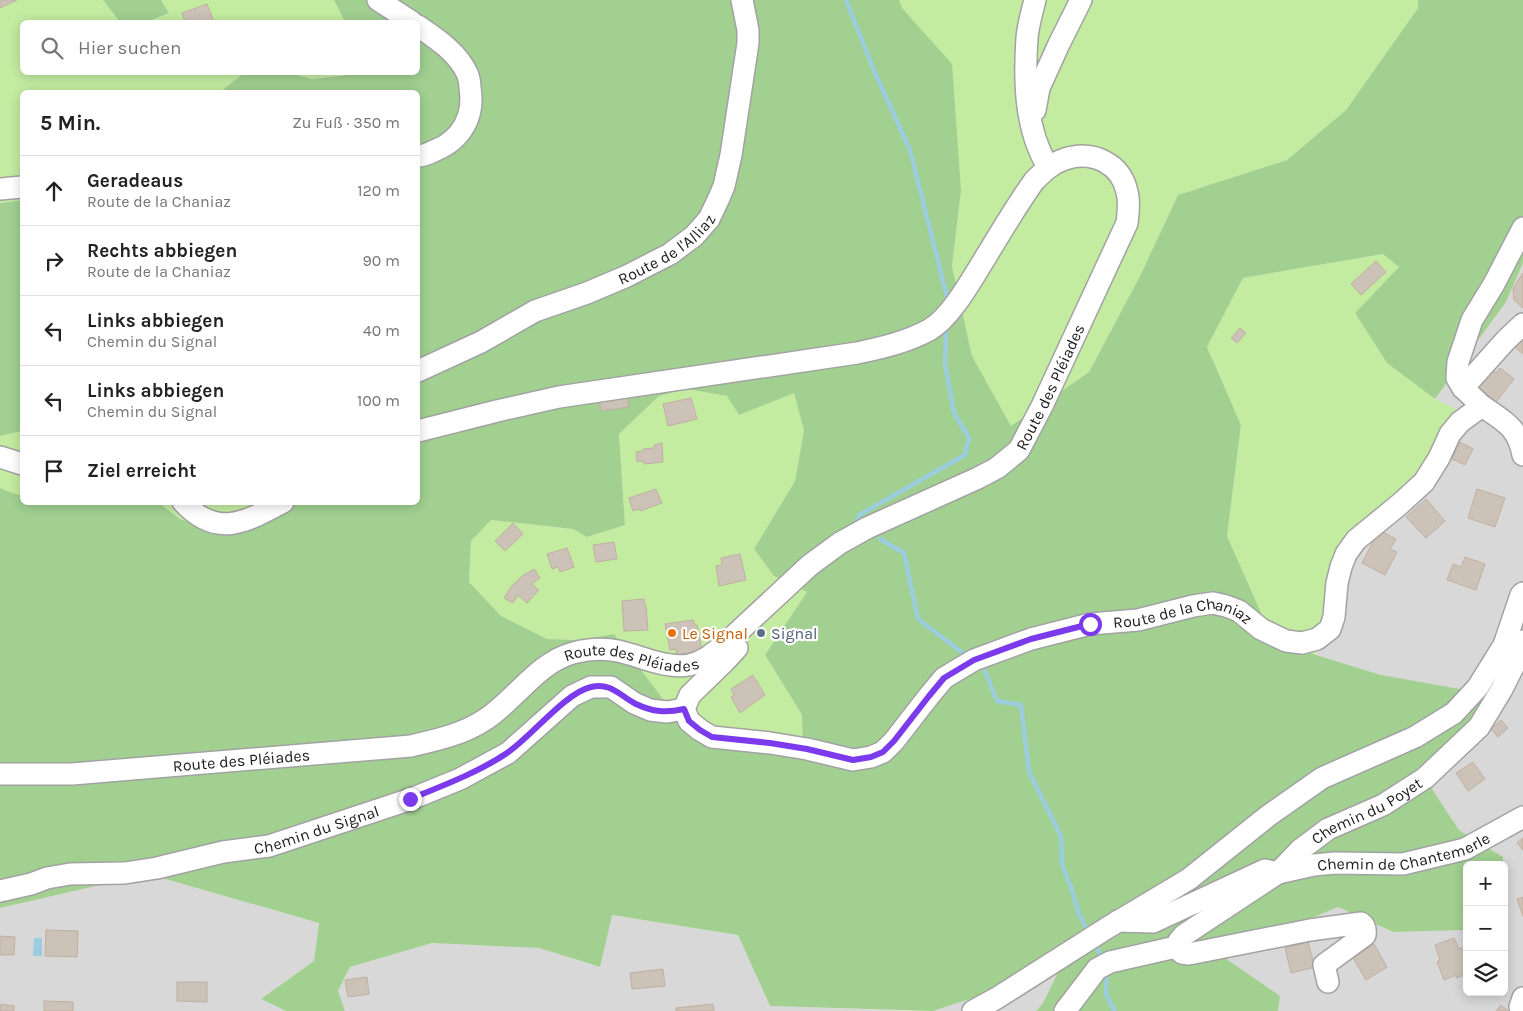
<!DOCTYPE html>
<html lang="de">
<head>
<meta charset="utf-8">
<style>
	:root { --surface:#fff; --page:#f6f6f6; --text:#222; --muted:#767676; --line:#e0e0e0 }
	body { margin:0; font-family:Karla,sans-serif; background:var(--page); color:var(--text) }
	.controls { position:absolute; right:15px; bottom:15px; display:grid; overflow:hidden; border-radius:8px; box-shadow:0 2px 12px #0003 }
	.controls button { width:45px; height:45px; display:grid; place-items:center; padding:0; border:0; border-bottom:1px solid var(--line); background:var(--surface); color:var(--text); font:25px sans-serif }
	.stop { position:absolute; width:15px; height:15px; margin:-11px; border:4px solid #7c3aed; border-radius:50%; background:#fff }
	.stop.end { background:#7c3aed; border-color:#fff; box-shadow:0 1px 5px #0008 }
	.list { margin:0; padding:0; list-style:none }
	h2 { display:flex; justify-content:space-between; align-items:center; height:65px; margin:0; padding:0 20px; font-size:21px }
	h2 small { font-size:16px; font-weight:400; color:var(--muted) }
	.list li { display:grid; grid-template-columns:32px 1fr auto; gap:15px; align-items:center; box-sizing:border-box; height:70px; padding:0 20px; border-top:1px solid var(--line) }
	.list b { display:block; font-size:19px; white-space:nowrap }
	.list p { margin:0; font-size:16px; white-space:nowrap; color:var(--muted) }
	.list em { font-size:16px; font-style:normal; color:var(--muted) }
	.icon { flex:none; width:28px; height:28px; fill:none; stroke:currentColor; stroke-width:2; stroke-linecap:round; stroke-linejoin:round }
	.map { position:relative; flex:none; width:1523px; height:1011px; overflow:hidden }
	.search { position:absolute; background:var(--surface); box-shadow:0 2px 12px #0003; left:20px; top:20px; width:400px; height:55px; display:flex; align-items:center; gap:12px; box-sizing:border-box; padding:0 18px; border-radius:8px; color:var(--muted); font-size:19px }
	.panel { position:absolute; background:var(--surface); box-shadow:0 2px 12px #0003; left:20px; top:90px; width:400px; height:415px; border-radius:8px }
	.map>svg:first-child { display:block }
</style>
</head>
<body>
<div class="map">
<svg width="1523" height="1011" viewBox="0 0 1523 1011">
	<rect width="100%" height="100%" fill="#ede9df"/>
	<g fill="#d9d8d8">
		<polygon points="1523,263 1523,1011 1278,1011 1280,996 1221,957 1338,907 1393,932 1467,930 1467,992 1504,992 1503,857 1459,830 1432,789 1446,764 1381,675 1316,655 1337,555 1460,411 1435,399 1506,302"/>
		<polygon points="148,874 319,923 314,961 261,999 286,1011 0,1011 0,908"/>
		<polygon points="611,915 738,935 770,1006 910,1011 345,1011 338,992 350,967 432,943 539,948 599,967"/>
		<polygon points="1059,970 1043,1003 1036,1011 933,1011"/>
	</g>
	<g fill="#c3eca1">
		<polygon points="0,0 103,0 120,22 22,22 22,72 244,73 220,92 22,92 22,200 0,203"/>
		<polygon points="161,0 334,0 345,22 147,22 169,13"/>
		<polygon points="899,0 1418,0 1418,8 1346,110 1287,160 1178,195 1140,276 1089,372 1011,426 972,356 952,266 961,191"/>
		<polygon points="363,72 312,79 290,73"/>
		<polygon points="1383,254 1400,267 1355,313 1387,363 1435,399 1460,411 1411,486 1355,533 1324,618 1316,655 1274,642 1227,536 1241,425 1207,347 1243,278"/>
		<polygon points="687,389 727,396 739,415 794,392 804,430 795,481 754,549 774,576 808,591 765,655 802,715 803,757 684,727 614,634 579,640 547,639 501,616 469,582 471,541 491,520 573,529 587,537 625,525 619,434 659,396"/>
		<polygon points="22,431 22,495 15,494 0,488 0,436"/>
		<polygon points="159,503 295,503 248,530 219,532 180,519"/>
	</g>
	<g fill="#a1d091" fill-rule="evenodd">
		<polygon points="103,0 161,0 169,13 147,22 120,22"/>
		<path d="M334 0H899L902 8 952 64 961 191 952 266 972 356 1011 426 1089 372 1140 276 1178 195 1287 160 1346 110 1418 8V0H1523V263L1506 302 1435 399 1387 363 1355 313 1399 267 1383 254 1243 278 1207 347 1241 425 1227 536 1274 642 1381 675 1493 695 1476 745 1446 764 1432 789 1459 830 1503 857V865H1467V930L1393 932 1338 907 1222 956 1280 996 1278 1011H1036L1043 1003 1059 970 933 1011 770 1006 738 935 612 915 600 967 539 948 432 943 350 967 338 991 345 1011H286L261 999 314 961 319 923 148 874 0 908V488L15 494 22 495V502L159 503 180 519 220 532 248 530 295 503 418 502V92H220L244 73H290L312 79 363 73 418 72V22H345ZM687 389 727 396 739 415 794 393 804 430 795 481 754 549 774 576 807 592 765 655 802 715 803 757 684 727 614 634 579 640 547 639 501 616 469 582 471 541 491 520 573 529 587 537 625 525 619 434 659 396Z"/>
		<polygon points="22,200 22,431 0,436 0,203"/>
	</g>
	<polygon fill="#9ccdde" points="34,938 42,938 42,956 33,956"/>
	<g fill="none" stroke-linecap="round" stroke-linejoin="round">
		<g stroke="#9ccdde" stroke-width="4.5">
			<polyline points="846,0 875,73 910,150 948,301"/>
			<polyline points="856,525 859,515 965,455 969,438 954,413 945,364 946,330"/>
			<polyline points="880,539 904,553 918,619 968,657"/>
			<polyline points="985,671 997,701 1021,705 1029,772 1061,836 1062,865 1071,887 1079,914 1089,933"/>
			<polyline points="1094,942 1103,959"/>
			<polyline points="1107,971 1106,994 1114,1011"/>
		</g>
	</g>
	<g fill="#cdc2b8" stroke="#c0afa1">
		<polygon points="0,0 17,0 0,8"/>
		<polygon points="207,4 214,22 185,22 182,13"/>
		<polygon points="1376,261 1386,272 1361,295 1351,284"/>
		<polygon points="1523,273 1523,308 1514,300 1513,288"/>
		<polygon points="1240,328 1246,333 1237,343 1231,338"/>
		<polygon points="1523,329 1523,354 1510,343"/>
		<polygon points="1487,366 1496,373 1500,368 1514,379 1496,402 1473,383"/>
		<polygon points="627,395 629,407 601,411 599,399"/>
		<polygon points="691,398 697,419 668,426 663,404"/>
		<polygon points="1460,442 1473,449 1465,465 1452,459"/>
		<polygon points="662,443 663,462 644,464 643,461 637,462 636,452 643,451 643,449 654,448 654,445"/>
		<polygon points="656,489 662,503 640,511 640,509 633,511 629,498"/>
		<polygon points="1477,489 1505,498 1495,527 1468,518"/>
		<polygon points="1426,499 1445,521 1426,538 1406,517"/>
		<polygon points="513,523 523,534 505,551 495,541"/>
		<polygon points="1379,530 1396,539 1390,549 1397,552 1385,575 1362,563"/>
		<polygon points="614,542 617,559 596,562 593,545"/>
		<polygon points="567,548 574,567 560,572 558,567 552,569 547,554"/>
		<polygon points="740,554 746,580 719,586 716,566 722,565 721,558"/>
		<polygon points="1465,557 1485,564 1476,590 1447,580 1453,564 1461,567"/>
		<polygon points="534,569 540,578 532,584 539,590 527,603 518,595 513,603 504,598 511,587 522,576"/>
		<polygon points="644,599 645,606 646,606 648,630 624,631 622,601"/>
		<polygon points="693,620 695,625 697,625 702,650 677,655 676,649 670,650 665,624"/>
		<polygon points="753,675 765,695 740,713 731,697 734,695 731,689"/>
		<polygon points="1501,720 1508,728 1498,737 1491,729"/>
		<polygon points="1473,762 1485,779 1468,791 1456,773"/>
		<polygon points="1523,838 1523,850 1517,843"/>
		<polygon points="1523,897 1523,916 1517,899"/>
		<polygon points="46,930 78,931 77,957 45,956"/>
		<polygon points="0,936 15,937 14,955 0,955"/>
		<polygon points="1454,938 1459,949 1467,946 1467,974 1456,978 1456,975 1444,980 1437,962 1440,960 1435,945"/>
		<polygon points="1308,942 1315,967 1291,973 1285,948"/>
		<polygon points="1374,944 1387,967 1366,980 1353,958"/>
		<polygon points="663,969 665,986 632,989 630,973"/>
		<polygon points="367,977 369,994 348,997 345,980"/>
		<polygon points="177,982 207,982 207,1002 177,1001"/>
		<polygon points="44,1001 73,1002 73,1011 44,1011"/>
		<polygon points="1,1004 14,1006 14,1011 0,1011"/>
		<polygon points="713,1004 714,1011 676,1011 676,1008"/>
		<polygon points="1501,1005 1508,1011 1496,1011"/>
	</g>
	<g fill="none" stroke-linecap="round" stroke-linejoin="round">
		<defs>
			<g id="minor">
				<polyline points="378,0 412,22"/>
				<path d="M1035 0C1032 12 1028 25 1027 38 1024 81 1025 129 1048 167"/>
				<path d="M418 26C437 39 457 52 467 73 469 78 470 83 470 88 475 116 461 140 436 150 430 153 424 156 418 156"/>
				<polyline points="1035,110 1039,88 1059,44 1081,0"/>
				<polyline points="0,189 22,187"/>
				<path id="s1" d="M418 371 481 342 535 311 587 293 627 276 670 254 694 236 709 219 719 198 724 186 731 155 748 43V30L742 0"/>
				<polyline points="1463,388 1506,340 1523,324"/>
				<polyline points="1482,406 1463,388 1457,378 1458,362 1472,320 1494,284 1523,228"/>
				<polyline points="0,457 22,464"/>
				<path d="M183 502C217 539 246 522 283 502"/>
				<path id="s2" d="M737 648 725 661 690 695 684 709 689 721 700 730 712 737 770 743 807 749 853 760 871 757 883 752 894 741 929 696 944 678 974 660 1031 639 1090 624 1138 620 1193 606 1213 603 1226 606 1239 611 1261 629 1286 641 1302 643 1317 639 1330 629 1334 617 1337 583 1341 567 1346 554 1356 540 1400 504 1424 482 1439 458 1450 434 1460 422 1482 406C1504 421 1518 427 1523 455"/>
				<path id="s3" d="M0 774H72L411 746C437 740 464 734 486 719 516 699 537 663 573 653 588 649 603 648 618 651 641 656 665 669 689 665 703 662 714 653 725 644L810 565 840 543 867 528 978 478 997 468 1019 450 1042 406 1127 223C1128 213 1130 202 1127 192 1121 163 1092 150 1065 159 1052 163 1043 172 1034 181 1017 205 1002 230 987 255 973 277 952 317 929 330 907 342 881 348 857 353L559 397 497 411 418 431"/>
				<path id="s4" d="M0 891 31 884 47 878 70 874 125 873 157 868 223 852 269 846 411 799 460 779 508 753 572 696 591 687H611L634 703 650 710 667 712 684 709"/>
				<path id="s5" d="M1118 921 1153 922 1265 870 1278 873 1314 865 1335 863 1403 864 1465 849 1523 817"/>
				<path d="M1176 947 1182 953 1189 954 1310 930 1361 923C1365 926 1366 929 1365 935L1324 965 1328 982"/>
				<polyline points="1520,1007 1523,998"/>
				<polyline points="973,1011 997,998 1107,928 1189,879 1268,816 1322,778 1415,737 1454,713 1478,687 1504,645 1521,595 1523,593"/>
				<path id="s6" d="M1065 1011 1097 969 1110 962 1176 947 1179 941 1184 935 1278 873 1300 850 1328 829 1383 805 1425 778 1479 727 1502 689 1519 655 1523 641"/>
			</g>
		</defs>
		<use href="#minor" stroke="#a2a2a2" stroke-width="24"/>
		<use href="#minor" stroke="#fff" stroke-width="21"/>
	</g>
	<g fill="none" stroke-linecap="round" stroke-linejoin="round">
		<path stroke="#7c3aed" stroke-width="6" d="M410 799C442 786 479 772 507 753 531 737 565 693 591 687 611 682 620 696 636 704 653 712 666 713 684 709L689 721 700 730 712 737 770 743 807 749 853 760 871 757 883 752 894 741 929 696 944 678 974 660 1031 639 1090 624"/>
	</g>
	<circle fill="#e8710a" stroke="#fff" stroke-width="2" cx="672" cy="633" r="5"/>
	<circle fill="#5c6f8a" stroke="#fff" stroke-width="2" cx="761" cy="633" r="5"/>
	<g text-anchor="middle" dominant-baseline="central" stroke-width="4.5" stroke-linejoin="round" paint-order="stroke">
		<g font-size="16" fill="#1b1b1b" stroke="#fff">
			<text stroke="none"><textPath href="#s1" startOffset="278">Route de l'Alliaz</textPath></text>
			<text stroke="none"><textPath href="#s3" startOffset="1189">Route des Pléiades</textPath></text>
			<text stroke="none"><textPath href="#s2" startOffset="645">Route de la Chaniaz</textPath></text>
			<text stroke="none"><textPath href="#s3" startOffset="662">Route des Pléiades</textPath></text>
			<text stroke="none"><textPath href="#s3" startOffset="242">Route des Pléiades</textPath></text>
			<text stroke="none"><textPath href="#s6" startOffset="372">Chemin du Poyet</textPath></text>
			<text stroke="none"><textPath href="#s4" startOffset="324">Chemin du Signal</textPath></text>
			<text stroke="none"><textPath href="#s5" startOffset="300">Chemin de Chantemerle</textPath></text>
		</g>
		<g font-size="16" fill="#c56008" stroke="#fff" text-anchor="start">
			<text x="682" y="633">Le Signal</text>
		</g>
		<g font-size="16" fill="#4e5e75" stroke="#fff" text-anchor="start">
			<text x="771" y="633">Signal</text>
		</g>
	</g>
</svg>
<div class="controls">
<button>+</button>
<button>−</button>
<button><svg class="icon" aria-label="layers" viewBox="0 0 24 24"><path d="M12 4l9 5-9 5-9-5zM3 14l9 5 9-5"/></svg></button>
</div>
<div class="stop" style="left:1090px;top:624px"></div>
<div class="stop end" style="left:410px;top:799px"></div>
<div class="search"><svg class="icon" aria-label="search" viewBox="0 0 24 24"><circle cx="10" cy="10" r="6"/><path d="M15 15l6 6"/></svg>Hier suchen</div>
<section class="panel">
<h2>5 Min.<small>Zu Fuß · 350 m</small></h2>
<ul class="list">
<li><svg class="icon" aria-label="ahead" viewBox="0 0 24 24"><path d="M12 20V5M6 11l6-6 6 6"/></svg><div><b>Geradeaus</b><p>Route de la Chaniaz</p></div><em>120 m</em></li>
<li><svg class="icon" aria-label="right" viewBox="0 0 24 24"><path d="M7 20v-9h11M14 6l5 5-5 5"/></svg><div><b>Rechts abbiegen</b><p>Route de la Chaniaz</p></div><em>90 m</em></li>
<li><svg class="icon" aria-label="left" viewBox="0 0 24 24"><path d="M17 20v-9H6M10 6l-5 5 5 5"/></svg><div><b>Links abbiegen</b><p>Chemin du Signal</p></div><em>40 m</em></li>
<li><svg class="icon" aria-label="left" viewBox="0 0 24 24"><path d="M17 20v-9H6M10 6l-5 5 5 5"/></svg><div><b>Links abbiegen</b><p>Chemin du Signal</p></div><em>100 m</em></li>
<li><svg class="icon" aria-label="arrive" viewBox="0 0 24 24"><path d="M6 21V4h12l-3 4 3 4H6"/></svg><div><b>Ziel erreicht</b></div></li>
</ul>
</section>
</div>
</body>
</html>
